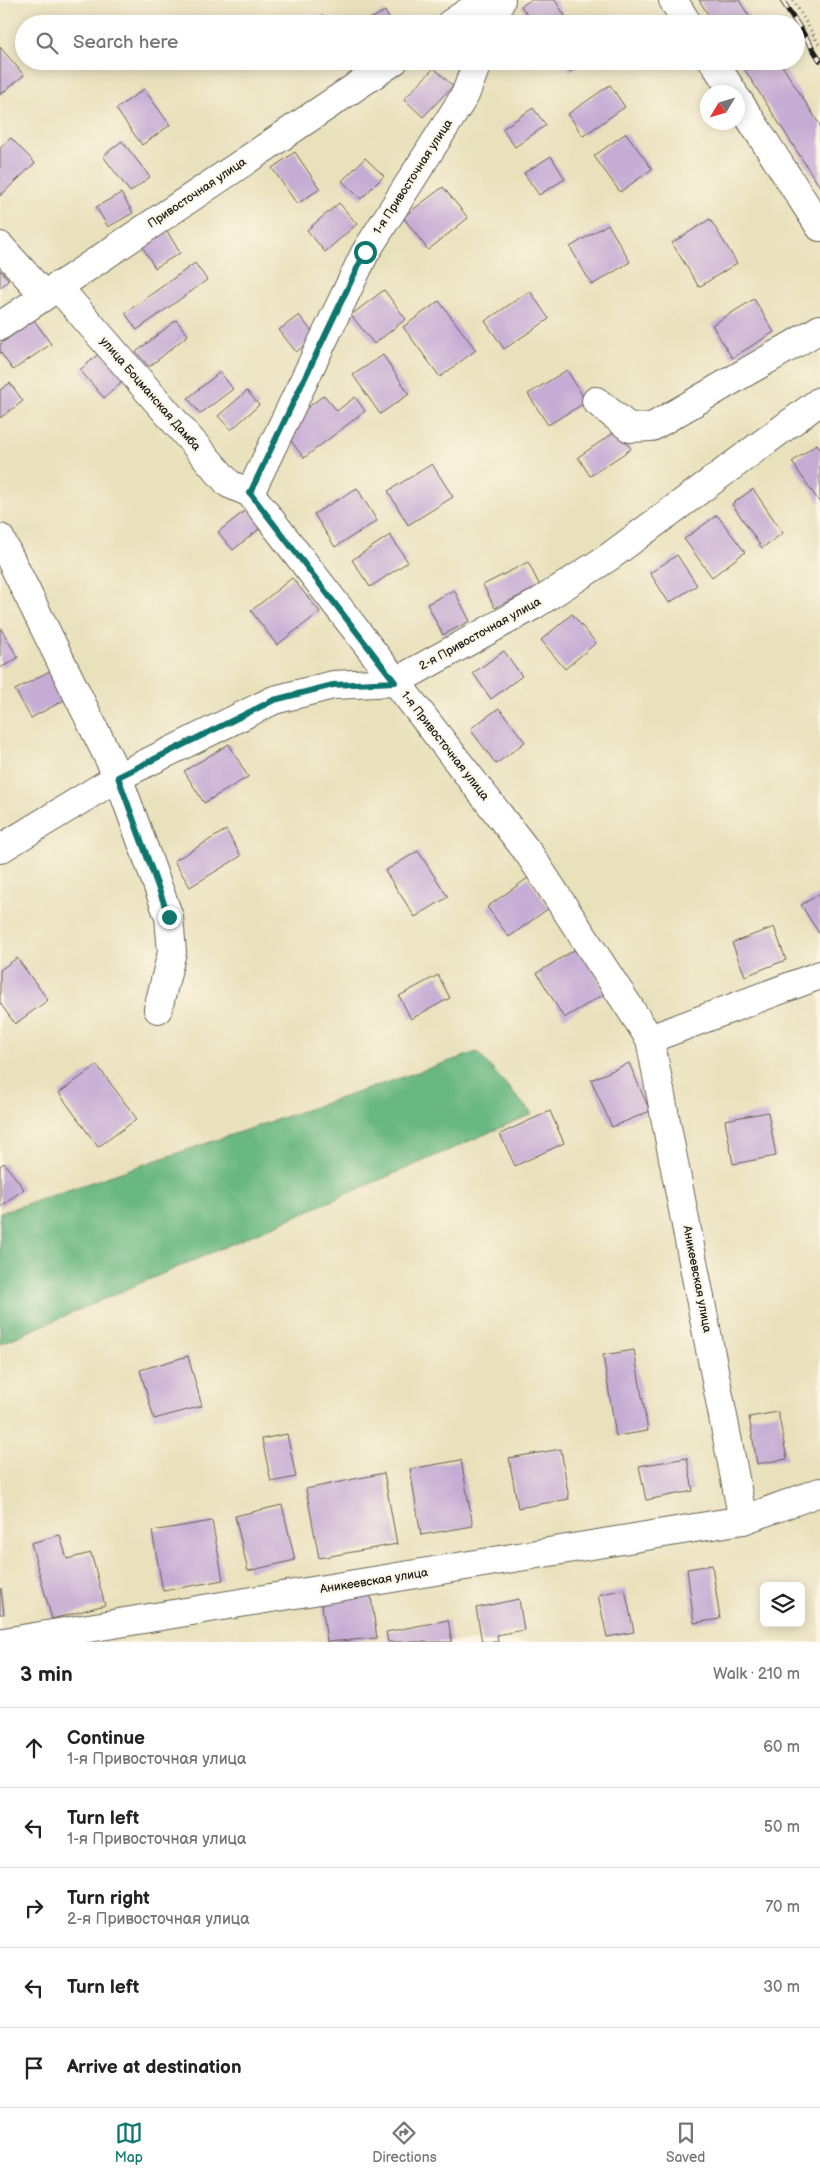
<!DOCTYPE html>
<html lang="en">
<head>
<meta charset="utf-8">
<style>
	:root { --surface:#fff; --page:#f2f2f2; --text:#222; --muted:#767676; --line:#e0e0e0; --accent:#0f766e }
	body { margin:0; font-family:"Balsamiq Sans",sans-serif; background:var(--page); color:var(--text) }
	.controls { position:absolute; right:15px; bottom:15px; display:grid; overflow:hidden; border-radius:8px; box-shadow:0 2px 12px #0003 }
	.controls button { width:45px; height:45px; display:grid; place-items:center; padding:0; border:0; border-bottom:1px solid var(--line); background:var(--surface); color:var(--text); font:25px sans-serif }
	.compass { position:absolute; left:700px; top:85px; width:45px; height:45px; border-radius:50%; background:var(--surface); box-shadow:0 2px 12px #0003; rotate:232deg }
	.stop { position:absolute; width:15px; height:15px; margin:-11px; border:4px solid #0f766e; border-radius:50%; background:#fff }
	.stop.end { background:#0f766e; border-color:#fff; box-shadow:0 1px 5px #0008 }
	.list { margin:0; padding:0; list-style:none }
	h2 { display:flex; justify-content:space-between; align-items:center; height:65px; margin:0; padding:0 20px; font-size:21px }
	h2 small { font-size:16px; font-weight:400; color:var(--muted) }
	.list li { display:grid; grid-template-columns:32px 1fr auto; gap:15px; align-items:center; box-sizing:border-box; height:80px; padding:0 20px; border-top:1px solid var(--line) }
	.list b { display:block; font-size:19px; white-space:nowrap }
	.list p { margin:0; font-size:16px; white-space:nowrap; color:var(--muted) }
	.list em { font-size:16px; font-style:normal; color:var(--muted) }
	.icon { flex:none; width:28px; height:28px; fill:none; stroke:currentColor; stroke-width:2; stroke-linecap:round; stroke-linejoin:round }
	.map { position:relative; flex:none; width:820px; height:1642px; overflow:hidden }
	.search { position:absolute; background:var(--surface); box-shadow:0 2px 12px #0003; left:15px; right:15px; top:15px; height:55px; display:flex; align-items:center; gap:12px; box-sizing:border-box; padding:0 18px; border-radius:28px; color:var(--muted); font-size:19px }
	.sheet { height:465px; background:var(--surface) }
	nav { display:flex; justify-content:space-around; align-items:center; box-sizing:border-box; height:70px; border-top:1px solid var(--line); background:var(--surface); font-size:14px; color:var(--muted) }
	nav a { display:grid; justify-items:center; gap:2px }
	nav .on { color:var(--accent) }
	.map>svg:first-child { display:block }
</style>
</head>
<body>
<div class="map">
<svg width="820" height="1642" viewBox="0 0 820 1642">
	<rect width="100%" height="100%" fill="#fcf5e5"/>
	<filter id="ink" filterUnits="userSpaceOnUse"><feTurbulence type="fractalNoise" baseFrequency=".02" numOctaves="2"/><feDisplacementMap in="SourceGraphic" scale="10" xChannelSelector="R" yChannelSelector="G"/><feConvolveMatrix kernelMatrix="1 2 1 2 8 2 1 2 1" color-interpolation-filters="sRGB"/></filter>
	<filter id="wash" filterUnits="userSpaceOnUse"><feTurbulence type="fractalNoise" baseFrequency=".0096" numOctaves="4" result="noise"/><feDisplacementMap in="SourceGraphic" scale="20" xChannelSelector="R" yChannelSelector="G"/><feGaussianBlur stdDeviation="1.12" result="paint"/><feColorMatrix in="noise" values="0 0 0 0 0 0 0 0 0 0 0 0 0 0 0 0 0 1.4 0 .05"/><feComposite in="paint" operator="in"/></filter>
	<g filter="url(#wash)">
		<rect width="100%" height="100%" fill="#e9e1bc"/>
		<polygon fill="#6bb881" stroke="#446a4e" points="477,1052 532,1114 0,1344 0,1213"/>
		<g id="blocks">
			<g fill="#c6acd4">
				<polygon points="531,0 555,0 565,16 554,24 533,24 521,6"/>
				<polygon points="699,0 739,0 754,24 714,24"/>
				<polygon points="385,11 392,24 361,24"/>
				<polygon points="323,15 329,24 309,24"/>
				<polygon points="0,47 24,75 0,95"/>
				<polygon points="562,61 586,61 570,72"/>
				<polygon points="739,61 779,61 820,125 820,187"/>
				<polygon points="434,68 453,86 423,117 404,99"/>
				<polygon points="610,85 625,107 583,136 568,114"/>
				<polygon points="144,89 170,125 142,145 116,109"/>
				<polygon points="533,108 546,125 515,147 502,129"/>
				<polygon points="626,133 652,169 620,192 594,156"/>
				<polygon points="11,138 35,163 0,196 0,148"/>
				<polygon points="122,141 150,177 130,192 103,156"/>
				<polygon points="295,152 320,189 297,204 272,168"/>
				<polygon points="551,156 565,179 539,195 524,173"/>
				<polygon points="365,158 384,176 361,199 342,181"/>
				<polygon points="443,187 468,218 428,250 403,217"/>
				<polygon points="121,193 133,213 108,227 96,207"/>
				<polygon points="339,203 357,224 325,252 307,230"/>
				<polygon points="710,219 737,263 699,287 672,243"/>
				<polygon points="608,224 630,262 592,285 570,247"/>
				<polygon points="167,231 180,253 155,268 142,246"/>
				<polygon points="195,263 207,280 137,330 125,313"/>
				<polygon points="0,270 9,280 0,288"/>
				<polygon points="384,290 406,319 374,344 351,315"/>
				<polygon points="530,291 549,319 504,349 485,321"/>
				<polygon points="754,299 774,332 732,358 712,325"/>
				<polygon points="439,301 476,350 440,377 403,327"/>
				<polygon points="299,315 316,337 296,352 279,330"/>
				<polygon points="34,320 51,344 13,370 0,352 0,344"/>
				<polygon points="176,320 188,335 149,367 136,352"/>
				<polygon points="102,351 126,379 104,398 80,370"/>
				<polygon points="383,355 409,394 380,414 353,375"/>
				<polygon points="567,370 586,402 548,425 528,394"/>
				<polygon points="220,372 233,389 200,414 188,398"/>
				<polygon points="10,383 23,401 0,418 0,390"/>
				<polygon points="247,391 259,405 231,430 218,416"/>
				<polygon points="324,395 337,411 355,397 365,411 304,458 281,428"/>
				<polygon points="618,430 631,449 590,476 578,457"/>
				<polygon points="817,444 820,448 820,503 792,462"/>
				<polygon points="432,464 453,497 408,525 388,491"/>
				<polygon points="357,488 377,521 335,547 314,514"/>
				<polygon points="753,489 783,533 762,548 732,504"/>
				<polygon points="248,508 263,526 233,550 218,532"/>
				<polygon points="717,515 745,552 712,577 684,539"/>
				<polygon points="390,535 408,562 370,587 352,560"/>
				<polygon points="677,555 697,585 669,603 650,573"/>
				<polygon points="528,562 540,586 495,608 483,585"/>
				<polygon points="292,578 320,612 277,645 251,611"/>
				<polygon points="454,590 470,621 443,635 427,604"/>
				<polygon points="572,614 596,643 565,669 541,640"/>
				<polygon points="0,627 18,658 0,668"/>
				<polygon points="504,651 522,676 491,699 473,673"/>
				<polygon points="55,668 70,697 31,718 15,690"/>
				<polygon points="499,708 525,742 496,764 470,729"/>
				<polygon points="229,744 248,777 204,803 184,771"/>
				<polygon points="226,830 241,856 190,887 174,861"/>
				<polygon points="418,851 448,897 415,917 385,871"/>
				<polygon points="528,878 549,908 509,937 487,907"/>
				<polygon points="820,894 820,935 801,905"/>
				<polygon points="774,927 786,960 745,976 732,943"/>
				<polygon points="579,947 606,993 564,1018 537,973"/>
				<polygon points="17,958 48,1000 15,1024 0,1003 0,970"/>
				<polygon points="438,975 450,998 411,1019 399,996"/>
				<polygon points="629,1063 650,1111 612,1127 591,1080"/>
				<polygon points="97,1065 137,1119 98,1147 59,1093"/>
				<polygon points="550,1111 564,1143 515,1166 500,1134"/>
				<polygon points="768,1112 776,1156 733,1164 725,1120"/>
				<polygon points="4,1163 24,1189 0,1207 0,1166"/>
				<polygon points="634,1350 648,1431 616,1436 603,1355"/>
				<polygon points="188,1356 202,1406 154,1419 140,1370"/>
				<polygon points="778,1412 787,1459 757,1464 749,1417"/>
				<polygon points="287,1434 296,1477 271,1482 262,1439"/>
				<polygon points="561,1449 569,1499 518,1508 509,1458"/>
				<polygon points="687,1458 693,1491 646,1500 639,1466"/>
				<polygon points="461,1460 473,1526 421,1535 410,1469"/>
				<polygon points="384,1473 397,1544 319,1558 306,1489"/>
				<polygon points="282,1505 295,1560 248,1571 235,1516"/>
				<polygon points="212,1521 223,1580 163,1591 152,1531"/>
				<polygon points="60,1535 67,1559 91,1553 105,1605 52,1619 31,1543"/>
				<polygon points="712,1565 720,1619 694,1623 687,1569"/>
				<polygon points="1,1588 4,1614 0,1614 0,1589"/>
				<polygon points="625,1589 634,1632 607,1637 598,1595"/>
				<polygon points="370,1590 377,1638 327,1642 321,1597"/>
				<polygon points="519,1599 524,1630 497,1635 498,1642 482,1642 476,1608"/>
				<polygon points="448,1620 452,1642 388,1642 386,1632"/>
			</g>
		</g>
	</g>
	<g filter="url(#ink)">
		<use href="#blocks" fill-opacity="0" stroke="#646154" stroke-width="1"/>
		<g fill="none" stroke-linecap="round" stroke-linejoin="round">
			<defs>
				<g id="minor">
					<polyline points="673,0 688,24"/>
					<polyline points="450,24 486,0"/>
					<polyline points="492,24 501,0"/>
					<polyline points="713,61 733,92"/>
					<polyline points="738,100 820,227"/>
					<polyline points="0,246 44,295"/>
					<polyline points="57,286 229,484 250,493 530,855 650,1039 743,1520"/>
					<polyline points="0,326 394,61"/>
					<polyline points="596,401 630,428 652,427 820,329"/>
					<polyline points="250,493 365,253 465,95 478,61"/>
					<polyline points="0,538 118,777 169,917 172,952 158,1009"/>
					<polyline points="0,849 118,777 274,700 333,685 395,682 536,604 609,557 820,401"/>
					<polyline points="650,1039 820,975"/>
					<polyline points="4,1642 743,1520 820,1492"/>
				</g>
			</defs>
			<use href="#minor" stroke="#646154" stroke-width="30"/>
			<polyline stroke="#646154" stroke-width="3" stroke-dasharray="1 4" stroke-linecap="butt" points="793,0 820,46"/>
			<use href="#minor" stroke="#fff" stroke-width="28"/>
			<defs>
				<polyline id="rail" points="782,0 820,60"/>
			</defs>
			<use href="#rail" stroke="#1c1c1c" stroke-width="5.5"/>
			<use href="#rail" stroke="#fcf5e5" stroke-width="4" stroke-dasharray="11" stroke-linecap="butt"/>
		</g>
	</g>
	<g fill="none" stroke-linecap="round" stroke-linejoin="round" filter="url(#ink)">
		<polyline stroke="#0f766e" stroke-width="6" points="169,917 118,777 274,700 333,685 395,682 250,493 365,252"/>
	</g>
	<g text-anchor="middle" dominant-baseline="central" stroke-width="4" stroke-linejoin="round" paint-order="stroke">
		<g font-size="12" fill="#1c1c1c" stroke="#fcf5e5">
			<text transform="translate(413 177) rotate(-57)">1-я Привосточная улица</text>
			<text transform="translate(197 193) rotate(-34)">Привосточная улица</text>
			<text transform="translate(150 394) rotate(49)">улица Боцманская Дамба</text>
			<text transform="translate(480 634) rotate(-29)">2-я Привосточная улица</text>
			<text transform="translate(445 746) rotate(52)">1-я Привосточная улица</text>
			<text transform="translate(697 1279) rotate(79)">Аникеевская улица</text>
			<text transform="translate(374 1581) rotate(-9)">Аникеевская улица</text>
		</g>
	</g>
</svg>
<div class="controls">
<button><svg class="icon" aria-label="layers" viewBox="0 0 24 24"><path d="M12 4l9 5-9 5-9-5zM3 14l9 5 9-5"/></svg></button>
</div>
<svg class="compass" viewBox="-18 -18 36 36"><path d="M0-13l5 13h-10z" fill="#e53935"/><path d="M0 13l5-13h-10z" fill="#767676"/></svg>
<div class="stop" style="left:365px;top:252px"></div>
<div class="stop end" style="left:169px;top:917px"></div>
<div class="search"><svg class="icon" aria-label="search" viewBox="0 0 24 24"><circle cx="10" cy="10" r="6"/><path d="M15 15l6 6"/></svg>Search here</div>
</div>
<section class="sheet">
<h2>3 min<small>Walk · 210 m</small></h2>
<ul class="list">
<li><svg class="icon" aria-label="ahead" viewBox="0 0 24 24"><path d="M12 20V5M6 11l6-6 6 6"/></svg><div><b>Continue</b><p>1-я Привосточная улица</p></div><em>60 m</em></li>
<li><svg class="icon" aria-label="left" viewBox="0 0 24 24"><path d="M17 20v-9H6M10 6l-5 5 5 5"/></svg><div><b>Turn left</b><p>1-я Привосточная улица</p></div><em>50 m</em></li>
<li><svg class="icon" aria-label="right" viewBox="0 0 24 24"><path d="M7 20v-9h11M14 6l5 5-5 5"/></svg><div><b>Turn right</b><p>2-я Привосточная улица</p></div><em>70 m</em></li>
<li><svg class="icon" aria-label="left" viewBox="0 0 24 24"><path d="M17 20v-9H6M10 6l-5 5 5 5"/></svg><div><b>Turn left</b></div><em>30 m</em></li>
<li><svg class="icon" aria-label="arrive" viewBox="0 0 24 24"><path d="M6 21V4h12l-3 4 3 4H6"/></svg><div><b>Arrive at destination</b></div></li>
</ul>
</section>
<nav>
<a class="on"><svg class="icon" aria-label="map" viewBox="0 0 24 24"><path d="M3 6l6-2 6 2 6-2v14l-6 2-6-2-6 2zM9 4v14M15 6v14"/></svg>Map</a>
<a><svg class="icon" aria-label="directions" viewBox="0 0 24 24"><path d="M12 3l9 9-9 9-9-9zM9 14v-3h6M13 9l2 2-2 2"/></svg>Directions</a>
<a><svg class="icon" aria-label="saved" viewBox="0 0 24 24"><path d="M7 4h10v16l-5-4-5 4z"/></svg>Saved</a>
</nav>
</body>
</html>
